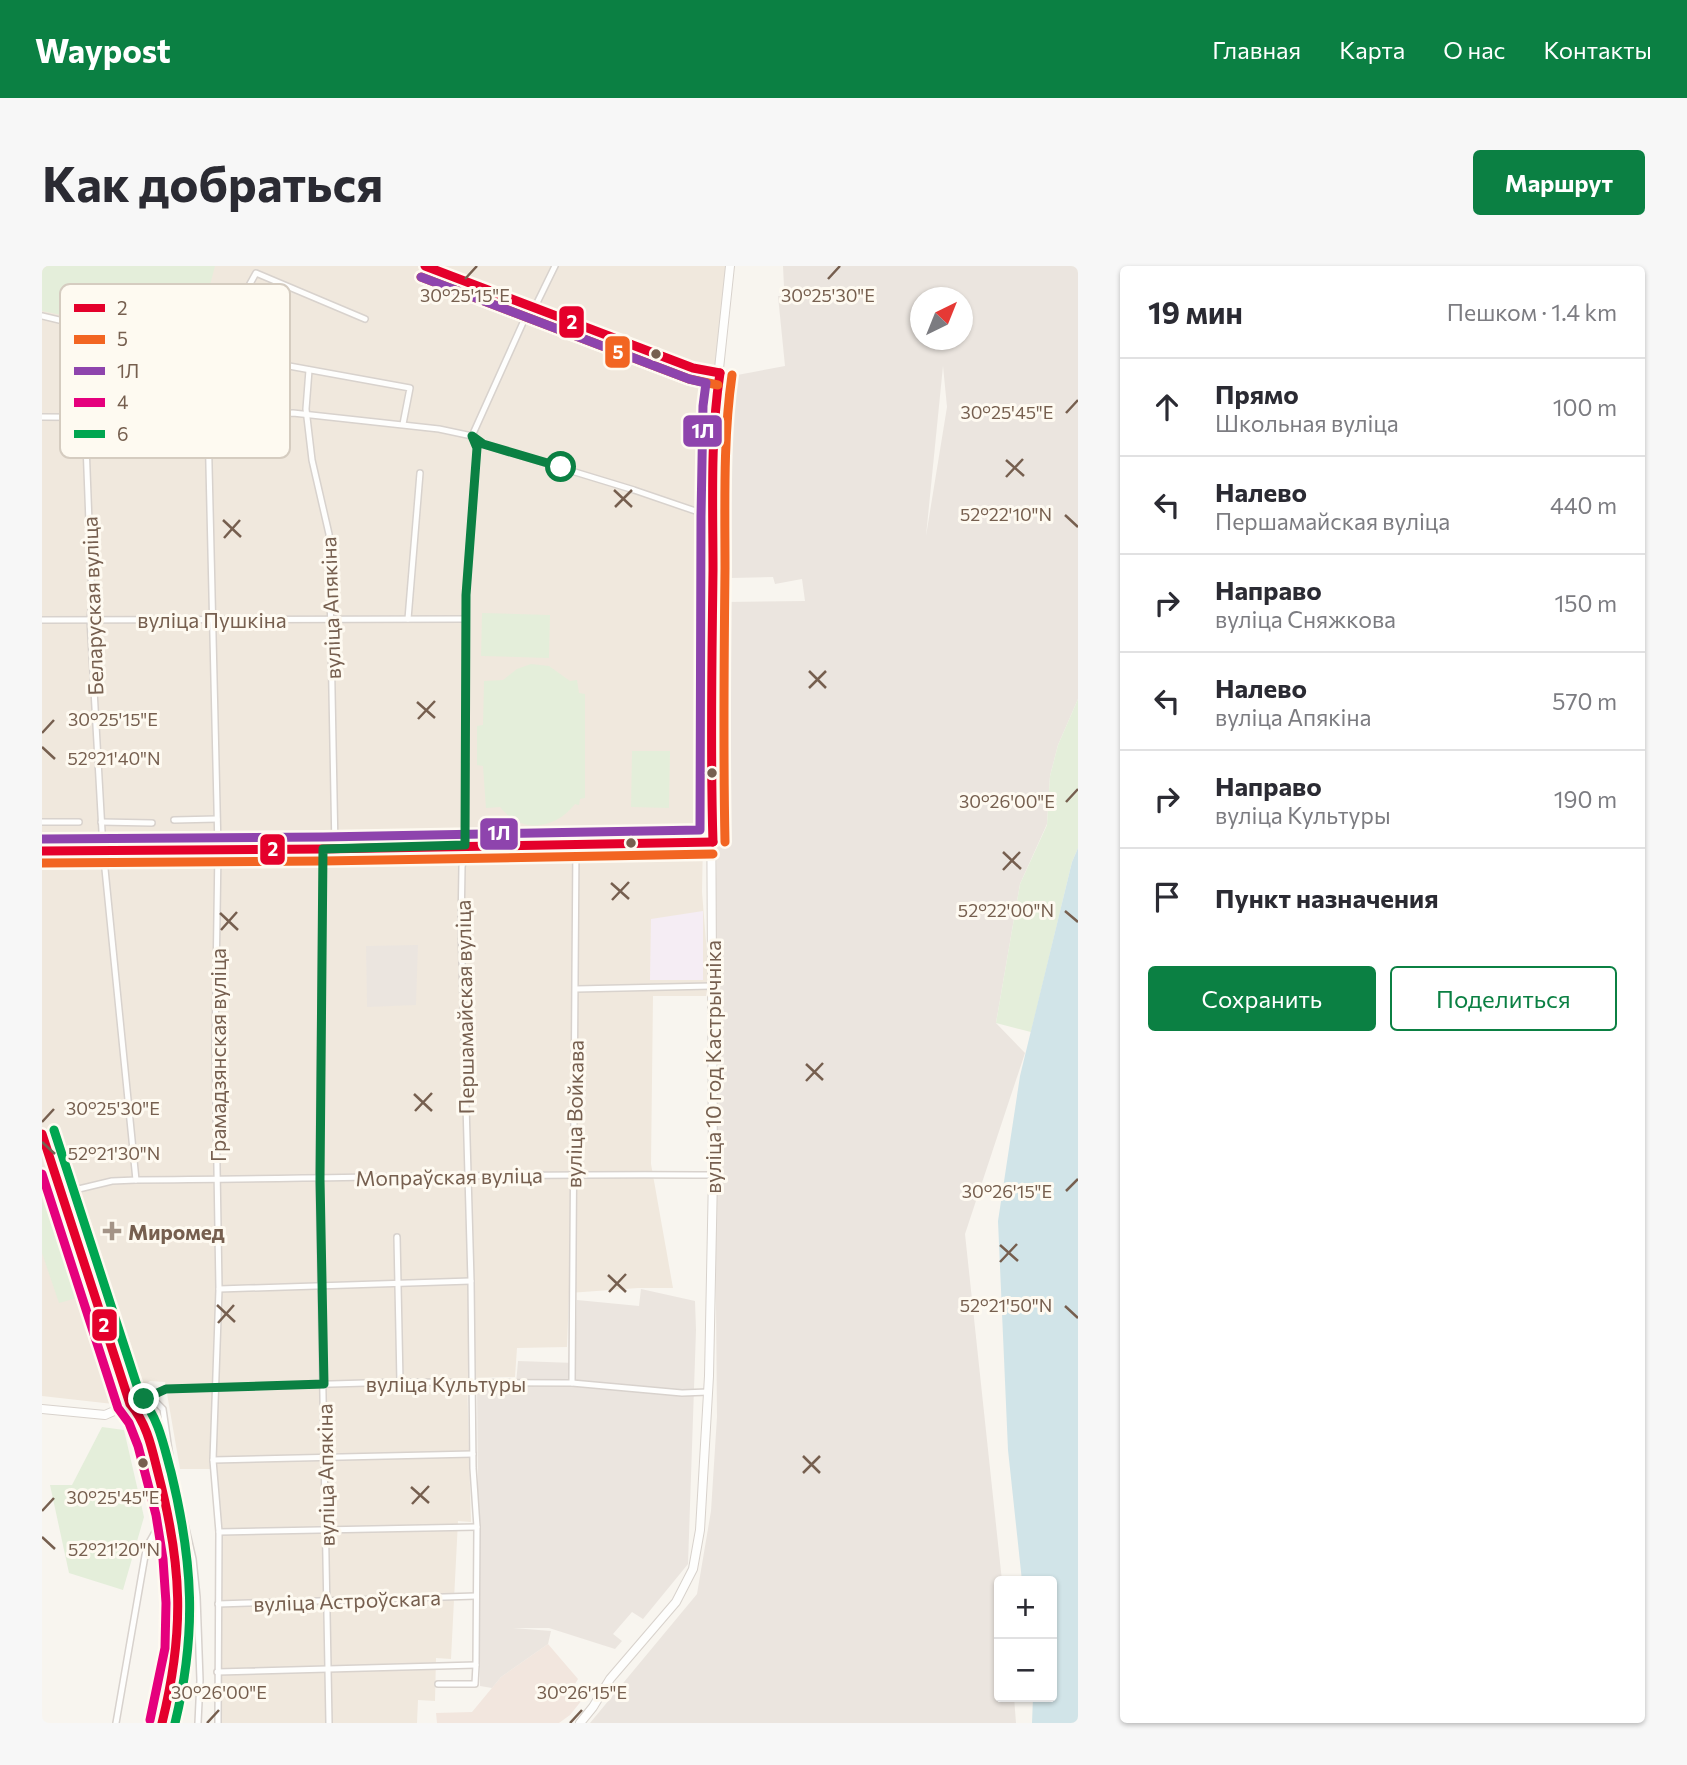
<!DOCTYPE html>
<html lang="ru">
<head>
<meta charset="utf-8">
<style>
	:root { --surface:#fff; --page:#f7f7f7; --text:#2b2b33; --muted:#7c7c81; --line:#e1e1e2; --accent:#0b8043 }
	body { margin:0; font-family:Commissioner,sans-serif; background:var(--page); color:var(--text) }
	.controls { position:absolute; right:21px; bottom:21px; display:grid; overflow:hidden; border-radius:7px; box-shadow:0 2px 5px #0004 }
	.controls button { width:63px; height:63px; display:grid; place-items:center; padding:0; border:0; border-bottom:2px solid var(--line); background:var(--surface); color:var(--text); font:35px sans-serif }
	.compass { position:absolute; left:868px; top:21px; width:63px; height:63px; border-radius:50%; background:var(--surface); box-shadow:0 2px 5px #0004; rotate:43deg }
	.stop { position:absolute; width:21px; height:21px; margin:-16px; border:5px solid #0b8043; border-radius:50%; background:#fff }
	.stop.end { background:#0b8043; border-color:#fff; box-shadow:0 2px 7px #0008 }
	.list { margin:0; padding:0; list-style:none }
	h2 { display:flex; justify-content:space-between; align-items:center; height:91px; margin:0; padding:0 28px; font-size:30px }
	h2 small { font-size:23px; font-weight:400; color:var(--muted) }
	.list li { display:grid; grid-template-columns:46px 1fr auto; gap:21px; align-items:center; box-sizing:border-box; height:98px; padding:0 28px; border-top:2px solid var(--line) }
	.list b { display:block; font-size:26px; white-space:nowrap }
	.list p { margin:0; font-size:23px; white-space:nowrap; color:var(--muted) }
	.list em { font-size:23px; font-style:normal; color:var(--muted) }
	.actions { display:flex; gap:14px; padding:21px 28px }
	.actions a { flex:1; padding:16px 0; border:2px solid var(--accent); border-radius:7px; text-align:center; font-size:24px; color:var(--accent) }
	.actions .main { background:var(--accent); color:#fff }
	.icon { flex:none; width:38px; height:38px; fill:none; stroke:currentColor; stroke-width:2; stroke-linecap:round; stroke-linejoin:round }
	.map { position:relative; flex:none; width:1036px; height:1457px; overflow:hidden; border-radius:7px }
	header { display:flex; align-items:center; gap:42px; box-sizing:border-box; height:98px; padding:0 35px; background:var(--accent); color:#fff }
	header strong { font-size:33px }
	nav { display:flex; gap:38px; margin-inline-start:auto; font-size:24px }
	.intro { display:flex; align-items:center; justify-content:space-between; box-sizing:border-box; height:168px; padding:0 42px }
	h1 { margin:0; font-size:49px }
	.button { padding:18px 32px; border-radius:7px; background:var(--accent); color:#fff; font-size:24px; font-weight:700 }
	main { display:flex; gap:42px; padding:0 42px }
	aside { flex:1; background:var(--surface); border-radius:7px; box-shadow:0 2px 5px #0004 }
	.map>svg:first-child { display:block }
</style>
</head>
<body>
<header>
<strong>Waypost</strong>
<nav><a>Главная</a><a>Карта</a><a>О нас</a><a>Контакты</a></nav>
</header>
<div class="intro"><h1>Как добраться</h1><a class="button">Маршрут</a></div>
<main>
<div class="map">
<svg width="1036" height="1457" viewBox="0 0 1036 1457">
	<rect width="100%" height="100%" fill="#f8f5ef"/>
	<polygon fill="#f0e8dd" points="0,0 686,0 665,161 666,316 660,626 667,713 664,730 611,730 609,898 631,1022 596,1022 527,1027 525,1081 475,1082 473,1111 425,1112 429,1256 416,1255 409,1393 394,1392 393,1435 376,1434 375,1457 173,1457 174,1203 138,1203 123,1116 108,1115 80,1139 0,1130"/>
	<polygon fill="#f2e6de" points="506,1378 536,1413 533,1418 542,1425 537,1431 540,1434 528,1449 517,1457 395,1457 394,1447 430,1446 459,1411"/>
	<g fill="#ebe5df" fill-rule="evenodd">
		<path d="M741 0H1036V433L1016 479 1008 510 1005 558 978 618 954 757 983 787 923 968 960 1315H957V1431H972L974 1457H548L655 1328 669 1245 675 1151 671 706 683 336 763 335 760 313 733 318 731 311 689 312 680 124 690 110 743 100 736 30H740V22L742 21ZM878 32H920V74H878ZM901 100 905 141 884 270Z"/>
		<polygon points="376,679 374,739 325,741 324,680"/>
		<polygon points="599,1023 653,1035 654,1064 646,1298 601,1353 590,1346 571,1368 580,1375 573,1383 507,1362 471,1362 509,1365 506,1378 459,1411 450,1422 438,1420 435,1119 474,1118 476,1095 533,1097 535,1034 597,1040"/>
	</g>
	<polygon fill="#f5edf4" points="661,645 661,714 608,714 609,653"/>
	<g fill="#e4eeda">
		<polygon points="0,0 173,0 155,69 73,60 0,45"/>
		<polygon points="440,347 508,349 507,392 439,390"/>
		<path d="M489 398 507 400 528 415 535 414 537 427 543 428V532L538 533 537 539 533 538C512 564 480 568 458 541L444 542 441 500 435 499V460L441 459 442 415 461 414 475 403Z"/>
		<polygon points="1036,433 1036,582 1030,596 989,766 954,757 978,618 1005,559 1008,510 1016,479"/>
		<polygon points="590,485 628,485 627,542 589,541"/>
		<polygon points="19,930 52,1027 17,1037 0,987 0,937"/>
		<polygon points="60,1161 82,1164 102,1251 81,1324 27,1307 8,1219 30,1219"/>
	</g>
	<polygon fill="#d1e4e8" points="1036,582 1036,1457 990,1457 991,1431 1010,1431 1010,1315 980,1315 966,1184 956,955 978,810 1030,596"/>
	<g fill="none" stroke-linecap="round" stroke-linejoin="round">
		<defs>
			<g id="street">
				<polyline points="492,43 513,0"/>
				<polyline points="0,50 34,58 157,77 170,86 368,122 361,158"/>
				<polyline points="34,58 43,152 50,335 48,353 61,583 94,914"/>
				<polyline points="267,104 264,143 270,194 287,268 293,583"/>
				<polyline points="0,151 167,152 251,147 397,163 430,170 441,178 592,224 671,251"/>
				<polyline points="366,353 378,207"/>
				<polyline points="0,354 423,353"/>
				<polyline points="132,554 175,553"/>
				<polyline points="0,556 37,556"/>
				<polyline points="59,556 110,557"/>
				<polyline points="281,583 277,913 287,1457"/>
				<polyline points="534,723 669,720"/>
				<path d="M20 927 70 915 94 914C286 913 478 907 671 909"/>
				<polyline points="355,971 358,1116"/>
				<polyline points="177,1023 429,1015"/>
				<polyline points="530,1117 534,578"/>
				<polyline points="102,1133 115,1137 121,1143 129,1198 151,1293 155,1331 158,1414 156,1457"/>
				<polyline points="88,1138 124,1123 358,1116 530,1117 640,1127 666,1126"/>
				<polyline points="171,1194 431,1188"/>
				<polyline points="177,1266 435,1261"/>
				<polyline points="104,1284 110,1279 125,1284"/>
				<polyline points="176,1338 434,1330"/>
				<polyline points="175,1406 434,1399"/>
				<polyline points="396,1418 433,1418 434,1399 435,1261 431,1202 429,1015 419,661 420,601 423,585 424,329 435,182 430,170 488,41"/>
				<path d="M74 1457 104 1284C107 1274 114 1267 117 1257"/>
				<polyline points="176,1457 177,1266 171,1194 177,1023 173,781 176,583 165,115 170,86 214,7 323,53"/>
			</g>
			<g id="secondary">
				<polyline points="383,0 614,88 651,102 678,107"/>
				<polyline points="0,585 281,583 423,579 671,576"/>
				<path d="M0 868C31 962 65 1055 91 1150 110 1216 129 1278 129 1347 129 1385 120 1421 111 1457"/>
				<path d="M88 1138C104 1153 109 1182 115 1202 131 1262 141 1321 135 1383 133 1408 126 1433 120 1457"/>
				<polyline points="0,1143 63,1149 88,1138"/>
				<polyline points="538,1457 551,1441 568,1413 634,1336 651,1303 658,1264 667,1110 671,909 669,507 673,140 688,0"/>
			</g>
		</defs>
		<use href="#street" stroke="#d8d2cd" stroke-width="8"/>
		<use href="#secondary" stroke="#d8d2cc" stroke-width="10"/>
		<use href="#street" stroke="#fefefd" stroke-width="5"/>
		<use href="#secondary" stroke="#fefefd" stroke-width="8"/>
		<defs>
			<g id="bus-1">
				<polyline points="383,0 651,102 678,107"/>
				<path d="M671 576C668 485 670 395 671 304 671 239 668 172 678 107"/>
				<polyline points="0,585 281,583 671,576"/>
				<path d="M0 868 88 1138C105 1157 110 1183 116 1207 140 1299 143 1365 120 1457"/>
			</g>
			<g id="bus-2">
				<polyline points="379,11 647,113 676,119"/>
				<path d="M683 576C681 484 682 393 683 302 683 238 681 172 690 109"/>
				<polyline points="0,597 281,595 671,588"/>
			</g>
			<polyline id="bus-3" points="0,573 281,571 658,564 659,251 661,140 664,117 647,113 379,11"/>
			<polyline id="bus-4" points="0,908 76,1142 87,1157 96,1180 114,1249 121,1293 124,1337 123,1382 108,1454"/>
			<path id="bus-5" d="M12 864 99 1132C117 1152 122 1181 129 1206 151 1296 155 1367 133 1457"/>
		</defs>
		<use href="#bus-1" stroke="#fefaf1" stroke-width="14"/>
		<use href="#bus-2" stroke="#fefaf1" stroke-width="14"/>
		<use href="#bus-3" stroke="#fefaf1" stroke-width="14"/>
		<use href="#bus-4" stroke="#fefaf1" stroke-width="14"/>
		<use href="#bus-5" stroke="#fefaf1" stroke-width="14"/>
		<use href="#bus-1" stroke="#e4002b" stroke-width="9"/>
		<use href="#bus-2" stroke="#f26522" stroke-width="9"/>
		<use href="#bus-3" stroke="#8e44ad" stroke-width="9"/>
		<use href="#bus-4" stroke="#e5007d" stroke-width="9"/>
		<use href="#bus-5" stroke="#00a651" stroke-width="9"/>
	</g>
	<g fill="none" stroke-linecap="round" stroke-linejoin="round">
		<polyline stroke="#0b8043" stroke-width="9" points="102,1133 124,1123 282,1118 278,913 281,583 423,579 424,329 435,182 430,170 441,178 519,201"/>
	</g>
	<path fill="none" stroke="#765f4f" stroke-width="2.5" d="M423 13 435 0M786 13 798 0M1024 147 1036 134M964 194 982 210M964 211 981 193M572 224 590 241M573 241 590 224M1023 249 1036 261M181 254 199 271M182 272 198 254M767 405 784 422M767 422 784 405M375 436 393 452M376 453 393 435M0 467 12 454M0 481 13 493M1024 536 1036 523M961 586 979 603M961 604 978 586M569 617 587 633M570 634 587 616M1023 645 1036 656M178 647 196 664M179 664 195 646M764 798 781 814M764 815 781 797M372 828 390 845M373 845 390 827M0 856 12 843M0 876 13 888M1024 925 1036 913M958 979 976 995M958 996 975 978M566 1009 584 1026M567 1026 584 1008M175 1039 193 1056M1023 1040 1036 1052M176 1057 192 1039M761 1190 778 1207M761 1207 778 1190M369 1221 387 1237M370 1238 387 1220M0 1245 12 1232M0 1271 13 1283M165 1457 177 1444M528 1457 540 1444"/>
	<g fill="#765f4f" stroke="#fefaf1" stroke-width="2.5">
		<circle cx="614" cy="88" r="6"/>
		<circle cx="670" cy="507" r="6"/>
		<circle cx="589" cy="577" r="6"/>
		<circle cx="101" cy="1197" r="6"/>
	</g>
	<path fill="#a49487" stroke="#fefaf1" stroke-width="2.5" d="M66.5 954.5h7v7h7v7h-7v7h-7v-7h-7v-7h7z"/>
	<g text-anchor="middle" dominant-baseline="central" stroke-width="6" stroke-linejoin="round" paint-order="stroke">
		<g font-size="21" fill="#765f4f" stroke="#fefaf1">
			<text transform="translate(50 340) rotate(-92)">Беларуская вуліца</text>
			<text transform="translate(288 342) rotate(-92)">вуліца Апякіна</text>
			<text x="170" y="353">вуліца Пушкіна</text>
			<text transform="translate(422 741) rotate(-91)">Першамайская вуліца</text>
			<text transform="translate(175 789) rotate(-90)">Грамадзянская вуліца</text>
			<text transform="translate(670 801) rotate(-90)">вуліца 10 год Кастрычніка</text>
			<text transform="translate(532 848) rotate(-89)">вуліца Войкава</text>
			<text transform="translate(407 910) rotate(-1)">Мопраўская вуліца</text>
			<text x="404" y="1117">вуліца Культуры</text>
			<text transform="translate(283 1209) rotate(-91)">вуліца Апякіна</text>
			<text transform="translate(305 1334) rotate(-2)">вуліца Астроўскага</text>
		</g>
		<g font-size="21" font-weight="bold" fill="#765f4f" stroke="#fefaf1" text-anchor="start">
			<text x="86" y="965">Миромед</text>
		</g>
	</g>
	<rect x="18" y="18" width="230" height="174" rx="10" fill="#fefaf1" stroke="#d5ccc0" stroke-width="2"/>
	<rect x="32" y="38" width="31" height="8" fill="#e4002b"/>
	<rect x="32" y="69" width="31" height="9" fill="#f26522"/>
	<rect x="32" y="101" width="31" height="8" fill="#8e44ad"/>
	<rect x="32" y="132" width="31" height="9" fill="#e5007d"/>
	<rect x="32" y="164" width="31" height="8" fill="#00a651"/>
	<g font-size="19" fill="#765f4f">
		<text x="75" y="49">2</text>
		<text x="75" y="80">5</text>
		<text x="75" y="112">1Л</text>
		<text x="75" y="143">4</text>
		<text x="75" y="175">6</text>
	</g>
	<g font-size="18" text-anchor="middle" fill="#765f4f" stroke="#fefaf1" stroke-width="6" stroke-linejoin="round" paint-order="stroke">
		<text x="423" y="36">30°25'15"E</text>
		<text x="786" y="36">30°25'30"E</text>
		<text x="965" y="153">30°25'45"E</text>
		<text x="964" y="255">52°22'10"N</text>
		<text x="71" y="460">30°25'15"E</text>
		<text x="72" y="499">52°21'40"N</text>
		<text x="965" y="542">30°26'00"E</text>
		<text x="964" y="651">52°22'00"N</text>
		<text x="71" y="849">30°25'30"E</text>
		<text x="72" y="894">52°21'30"N</text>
		<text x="965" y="932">30°26'15"E</text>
		<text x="964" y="1046">52°21'50"N</text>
		<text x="71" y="1238">30°25'45"E</text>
		<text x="72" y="1290">52°21'20"N</text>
		<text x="177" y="1433">30°26'00"E</text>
		<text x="540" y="1433">30°26'15"E</text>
	</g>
	<g stroke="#fefaf1" stroke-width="2.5">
		<rect x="516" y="39" width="27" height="34" rx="7" fill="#e4002b"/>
		<rect x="562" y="69" width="27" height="34" rx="7" fill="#f26522"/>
		<rect x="640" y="148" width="41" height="34" rx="7" fill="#8e44ad"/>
		<rect x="437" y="551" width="40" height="34" rx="7" fill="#8e44ad"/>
		<rect x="217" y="567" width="27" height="33" rx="7" fill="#e4002b"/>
		<rect x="49" y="1042" width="27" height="34" rx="7" fill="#e4002b"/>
	</g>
	<g font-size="19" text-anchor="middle" font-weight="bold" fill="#fff">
		<text x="530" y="63">2</text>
		<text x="576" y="93">5</text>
		<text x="661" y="172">1Л</text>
		<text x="457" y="574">1Л</text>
		<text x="231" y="590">2</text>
		<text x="62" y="1066">2</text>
	</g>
</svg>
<div class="controls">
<button>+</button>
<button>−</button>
</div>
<svg class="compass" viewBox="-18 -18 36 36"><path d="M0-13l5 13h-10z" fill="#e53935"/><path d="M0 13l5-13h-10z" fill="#7c7c81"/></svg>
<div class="stop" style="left:519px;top:201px"></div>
<div class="stop end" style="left:102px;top:1133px"></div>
</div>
<aside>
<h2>19 мин<small>Пешком · 1.4 km</small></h2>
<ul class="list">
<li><svg class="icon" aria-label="ahead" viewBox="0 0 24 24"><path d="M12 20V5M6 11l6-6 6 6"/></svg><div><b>Прямо</b><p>Школьная вуліца</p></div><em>100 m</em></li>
<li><svg class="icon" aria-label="left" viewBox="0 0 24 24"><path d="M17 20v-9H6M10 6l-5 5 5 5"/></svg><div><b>Налево</b><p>Першамайская вуліца</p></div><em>440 m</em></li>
<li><svg class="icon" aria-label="right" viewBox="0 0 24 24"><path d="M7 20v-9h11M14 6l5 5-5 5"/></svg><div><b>Направо</b><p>вуліца Сняжкова</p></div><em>150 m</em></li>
<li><svg class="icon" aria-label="left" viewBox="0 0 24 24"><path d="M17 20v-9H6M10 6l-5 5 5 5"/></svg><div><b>Налево</b><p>вуліца Апякіна</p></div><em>570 m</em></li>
<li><svg class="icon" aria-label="right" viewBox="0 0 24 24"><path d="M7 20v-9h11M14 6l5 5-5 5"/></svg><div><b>Направо</b><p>вуліца Культуры</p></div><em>190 m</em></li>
<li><svg class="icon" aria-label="arrive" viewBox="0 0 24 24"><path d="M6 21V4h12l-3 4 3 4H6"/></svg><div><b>Пункт назначения</b></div></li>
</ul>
<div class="actions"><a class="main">Сохранить</a><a>Поделиться</a></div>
</aside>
</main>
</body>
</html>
